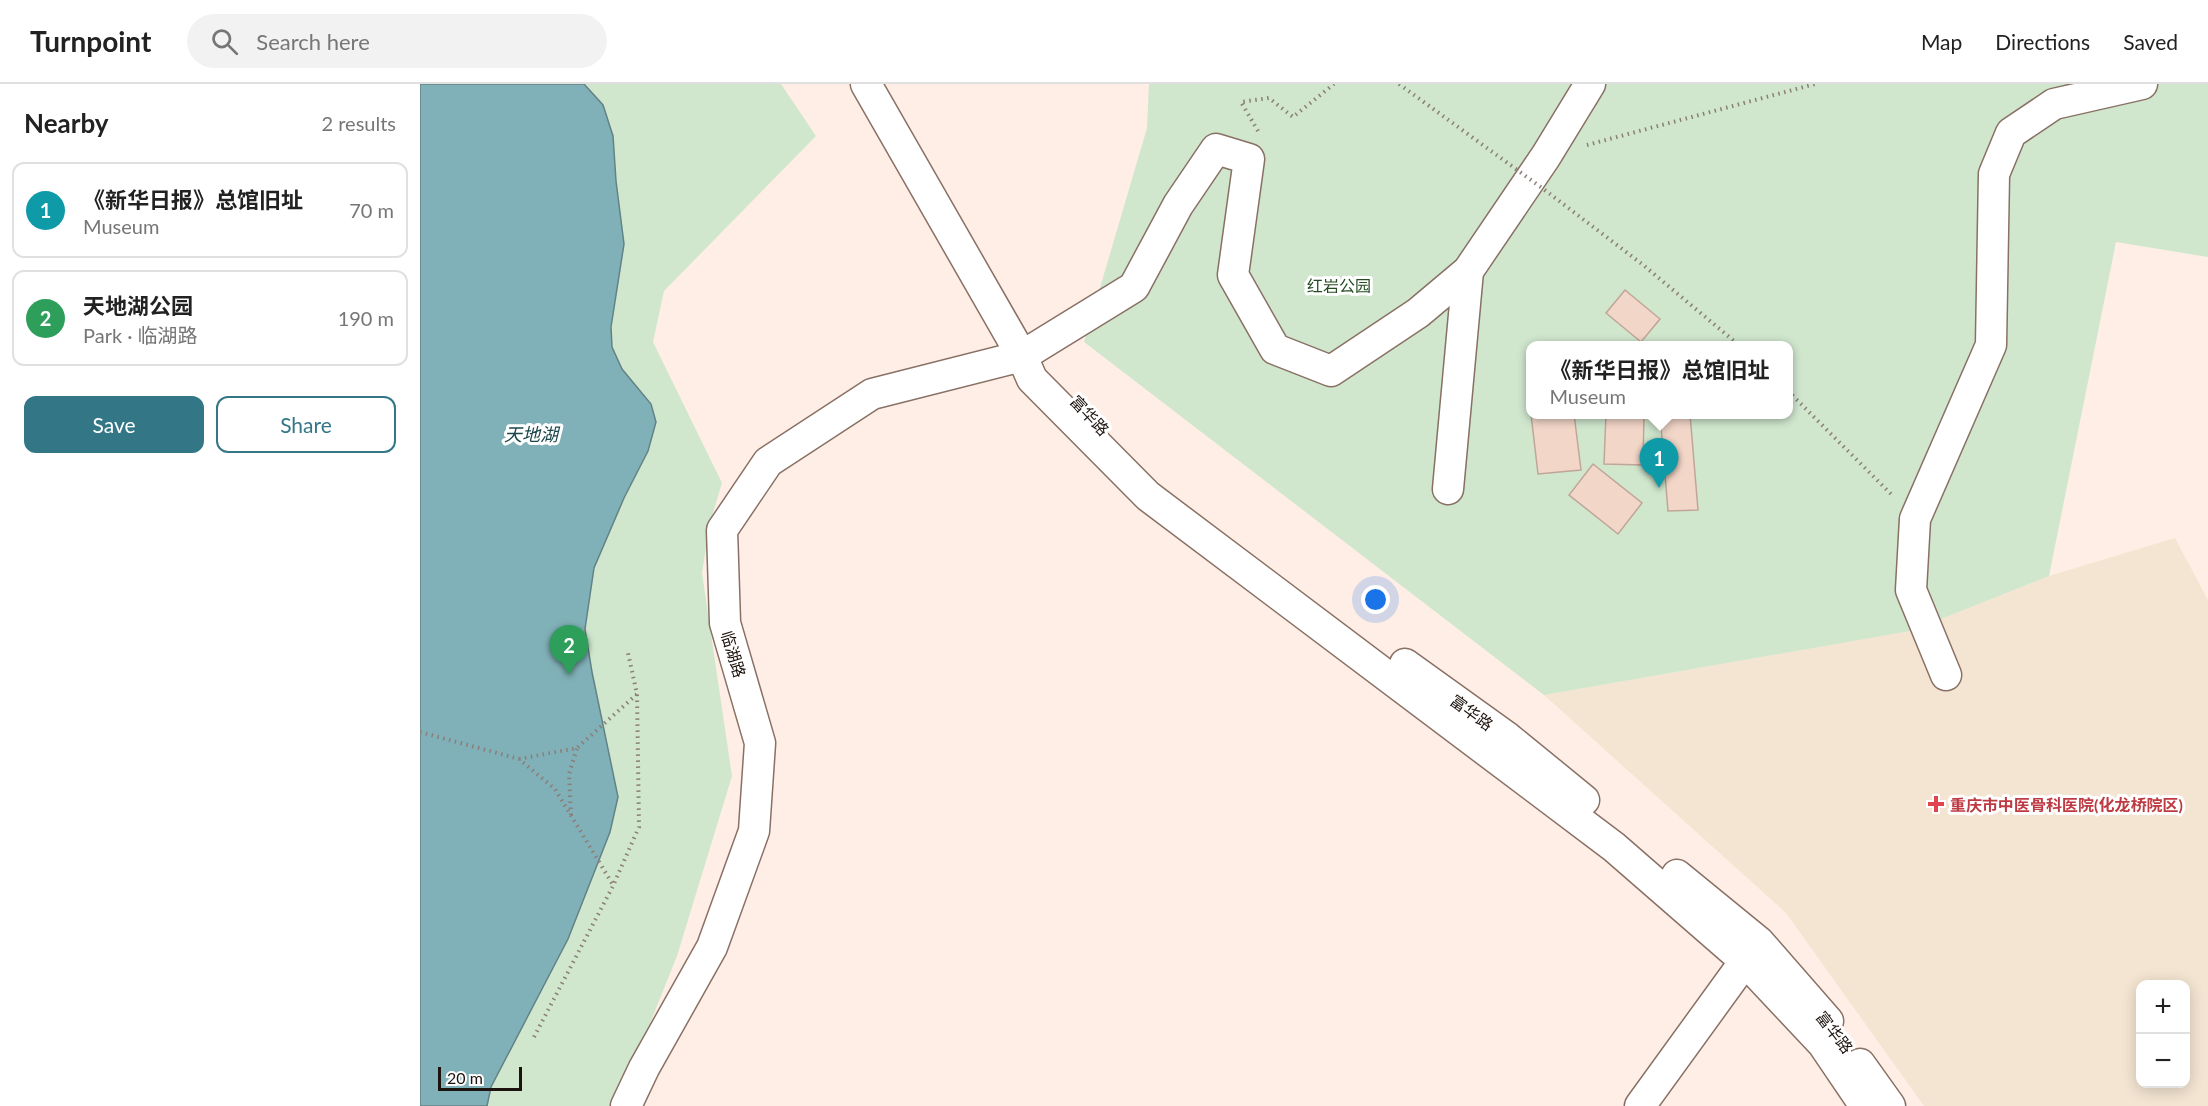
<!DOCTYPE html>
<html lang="en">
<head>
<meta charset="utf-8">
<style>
	:root { --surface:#fff; --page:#f2f2f2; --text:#222; --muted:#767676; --line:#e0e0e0; --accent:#337786 }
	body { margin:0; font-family:Lato,"Noto Sans SC",sans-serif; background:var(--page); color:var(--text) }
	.controls { position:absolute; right:18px; bottom:18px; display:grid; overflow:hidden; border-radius:12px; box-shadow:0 3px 15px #0003 }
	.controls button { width:54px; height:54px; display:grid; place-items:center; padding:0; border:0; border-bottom:2px solid var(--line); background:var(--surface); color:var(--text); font:30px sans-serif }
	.scale { position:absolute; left:18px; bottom:15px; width:84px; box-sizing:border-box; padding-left:6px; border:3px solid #1d130e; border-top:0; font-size:16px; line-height:21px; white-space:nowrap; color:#1d130e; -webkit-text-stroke:4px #fff; paint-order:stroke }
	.you { position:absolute; left:956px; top:516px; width:21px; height:21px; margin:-15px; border:4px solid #fff; border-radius:50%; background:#1a73e8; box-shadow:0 0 0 9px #1a73e833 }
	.badge { display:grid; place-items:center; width:39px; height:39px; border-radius:50%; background:var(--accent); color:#fff; font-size:20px; font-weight:700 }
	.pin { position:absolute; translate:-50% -50px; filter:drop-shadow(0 2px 3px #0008) }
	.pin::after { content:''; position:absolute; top:32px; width:21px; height:18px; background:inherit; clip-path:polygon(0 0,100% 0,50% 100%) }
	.popup { position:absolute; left:1106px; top:257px; width:267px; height:78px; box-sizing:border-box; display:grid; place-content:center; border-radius:12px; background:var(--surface); filter:drop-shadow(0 2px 4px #0005); font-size:20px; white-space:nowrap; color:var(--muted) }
	.popup b { font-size:22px; color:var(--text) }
	.popup::after { content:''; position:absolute; left:50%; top:100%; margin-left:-12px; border:12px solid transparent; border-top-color:var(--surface) }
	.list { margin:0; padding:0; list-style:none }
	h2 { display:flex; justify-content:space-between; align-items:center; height:78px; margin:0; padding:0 24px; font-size:26px }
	h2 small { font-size:20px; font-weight:400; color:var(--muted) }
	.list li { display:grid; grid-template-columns:39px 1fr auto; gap:18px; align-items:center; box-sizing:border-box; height:96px; margin:0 12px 12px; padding:0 12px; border:2px solid var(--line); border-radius:12px }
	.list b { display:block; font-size:22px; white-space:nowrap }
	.list p { margin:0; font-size:20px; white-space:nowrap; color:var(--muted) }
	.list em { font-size:20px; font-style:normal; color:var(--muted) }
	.actions { display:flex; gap:12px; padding:18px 24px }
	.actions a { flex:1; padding:14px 0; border:2px solid var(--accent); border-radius:12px; text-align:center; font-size:21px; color:var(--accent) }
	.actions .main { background:var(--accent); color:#fff }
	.icon { flex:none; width:33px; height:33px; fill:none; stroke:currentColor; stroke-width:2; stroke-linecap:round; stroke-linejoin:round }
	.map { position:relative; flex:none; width:1788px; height:1022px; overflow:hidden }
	header { display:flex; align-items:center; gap:36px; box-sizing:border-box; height:84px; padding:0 30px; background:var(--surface); border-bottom:2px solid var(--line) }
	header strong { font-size:28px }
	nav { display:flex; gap:33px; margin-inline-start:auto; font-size:21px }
	.search { width:420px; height:54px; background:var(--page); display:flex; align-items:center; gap:15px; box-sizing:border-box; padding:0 21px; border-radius:33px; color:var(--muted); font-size:22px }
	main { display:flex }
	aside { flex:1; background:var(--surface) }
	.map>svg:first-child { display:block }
</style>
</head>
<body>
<header>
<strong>Turnpoint</strong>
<div class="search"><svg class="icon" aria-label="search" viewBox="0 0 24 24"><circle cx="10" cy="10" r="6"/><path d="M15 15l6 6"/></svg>Search here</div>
<nav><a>Map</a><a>Directions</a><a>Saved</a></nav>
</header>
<main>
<aside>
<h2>Nearby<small>2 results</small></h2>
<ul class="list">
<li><span class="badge" style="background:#0f9aa8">1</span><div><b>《新华日报》总馆旧址</b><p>Museum</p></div><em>70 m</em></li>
<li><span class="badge" style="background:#2e9e5b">2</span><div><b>天地湖公园</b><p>Park · 临湖路</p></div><em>190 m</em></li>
</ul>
<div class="actions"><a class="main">Save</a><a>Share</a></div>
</aside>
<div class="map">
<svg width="1788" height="1022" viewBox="0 0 1788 1022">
	<rect width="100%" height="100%" fill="#ffeee5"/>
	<path fill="#f4e5d2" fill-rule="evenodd" d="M1755 454 1788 516V1022H1504L1366 829 1124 611 1491 547 1629 492ZM1720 900H1766V1000H1720Z"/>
	<g fill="#d0e7ce" fill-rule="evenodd">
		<polygon points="0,0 361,0 396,52 244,207 233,258 302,399 290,439 282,489 312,692 257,872 197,1022 0,1022"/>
		<path d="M729 0H1788V173L1696 158 1629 492 1491 547 1124 611 664 258 727 44ZM1110 262H1368V330H1110Z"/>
	</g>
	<polygon fill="#81b1b8" stroke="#638285" stroke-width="1.5" points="0,0 164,0 183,21 193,52 196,97 204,160 191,243 192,263 202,285 231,320 236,338 228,367 204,414 174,484 165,545 172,588 198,713 190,748 148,855 71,1003 67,1022 0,1022"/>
	<g fill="#f2d6c8" stroke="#c0a699" stroke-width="1.5">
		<polygon points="1205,206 1240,235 1221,258 1186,229"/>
		<polygon points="1111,330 1154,330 1161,386 1118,390"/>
		<polygon points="1186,330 1224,330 1223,381 1184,380"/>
		<polygon points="1240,330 1270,330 1278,426 1248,427"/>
		<polygon points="1173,380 1222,419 1198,450 1149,411"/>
	</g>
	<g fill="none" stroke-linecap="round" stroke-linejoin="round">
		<defs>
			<g id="minor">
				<polyline points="446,0 602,272 612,295 728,412 1194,763 1325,877 1403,960 1445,1022"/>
				<polyline points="1028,405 1048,187"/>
				<polyline points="985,580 1088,654 1164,716"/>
				<polyline points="1526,591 1491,506 1495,435 1571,261 1574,90 1591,49 1634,20 1722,0"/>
				<polyline points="1257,791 1339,858 1408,937"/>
				<polyline points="1440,980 1470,1022"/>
				<polyline points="206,1022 224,984 292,863 334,747 340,659 305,539 302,446 348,378 452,310 602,272 714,203 758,121 796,65 829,75 813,191 855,265 911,287 998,229 1048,187 1126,72 1170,0"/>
				<polyline points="1220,1022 1336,862"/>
			</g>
		</defs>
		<use href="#minor" stroke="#897064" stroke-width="33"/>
		<g stroke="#8b7e77" stroke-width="4" stroke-dasharray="1.5 4.5" stroke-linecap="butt">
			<polyline points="838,47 821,18 849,14 873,33 914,0"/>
			<polyline points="1167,61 1395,0"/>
			<polyline points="1368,307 1474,413"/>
			<polyline points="0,648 99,675 135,705 193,801"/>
			<polyline points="99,675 157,664 217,610"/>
			<polyline points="151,731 149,690 157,664"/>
			<polyline points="114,953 193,802 219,743 217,610 208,569"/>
		</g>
		<use href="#minor" stroke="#fff" stroke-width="30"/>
		<polyline stroke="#8b7e77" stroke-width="4" stroke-dasharray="1.5 4.5" stroke-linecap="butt" points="979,0 1122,104 1222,180 1320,262"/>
	</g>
	<path fill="#e0444e" stroke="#fff" stroke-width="2" d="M1513 711h6v6h6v6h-6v6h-6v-6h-6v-6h6z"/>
	<g text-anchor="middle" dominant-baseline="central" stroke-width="6" stroke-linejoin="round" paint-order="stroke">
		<g font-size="16" fill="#244b22" stroke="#fff">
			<text x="919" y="201">红岩公园</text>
		</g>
		<g font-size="16" fill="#1d130e" stroke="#fff">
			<text transform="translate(670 331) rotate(47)">富华路</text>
			<text transform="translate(314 570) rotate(73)">临湖路</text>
			<text transform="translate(1052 628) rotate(36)">富华路</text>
			<text transform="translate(1415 948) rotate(52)">富华路</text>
		</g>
		<g font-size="16" font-weight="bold" fill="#be3a42" stroke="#fff" text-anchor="start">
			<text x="1530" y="720">重庆市中医骨科医院(化龙桥院区)</text>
		</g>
		<g font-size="18" font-style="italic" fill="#1a464c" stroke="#fff">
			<text x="111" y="350">天地湖</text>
		</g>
	</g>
</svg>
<div class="controls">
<button>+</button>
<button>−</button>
</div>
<div class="scale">20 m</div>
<div class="you"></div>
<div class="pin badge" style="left:1239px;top:404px;background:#0f9aa8">1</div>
<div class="popup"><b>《新华日报》总馆旧址</b>Museum</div>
<div class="pin badge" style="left:149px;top:591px;background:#2e9e5b">2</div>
</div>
</main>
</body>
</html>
